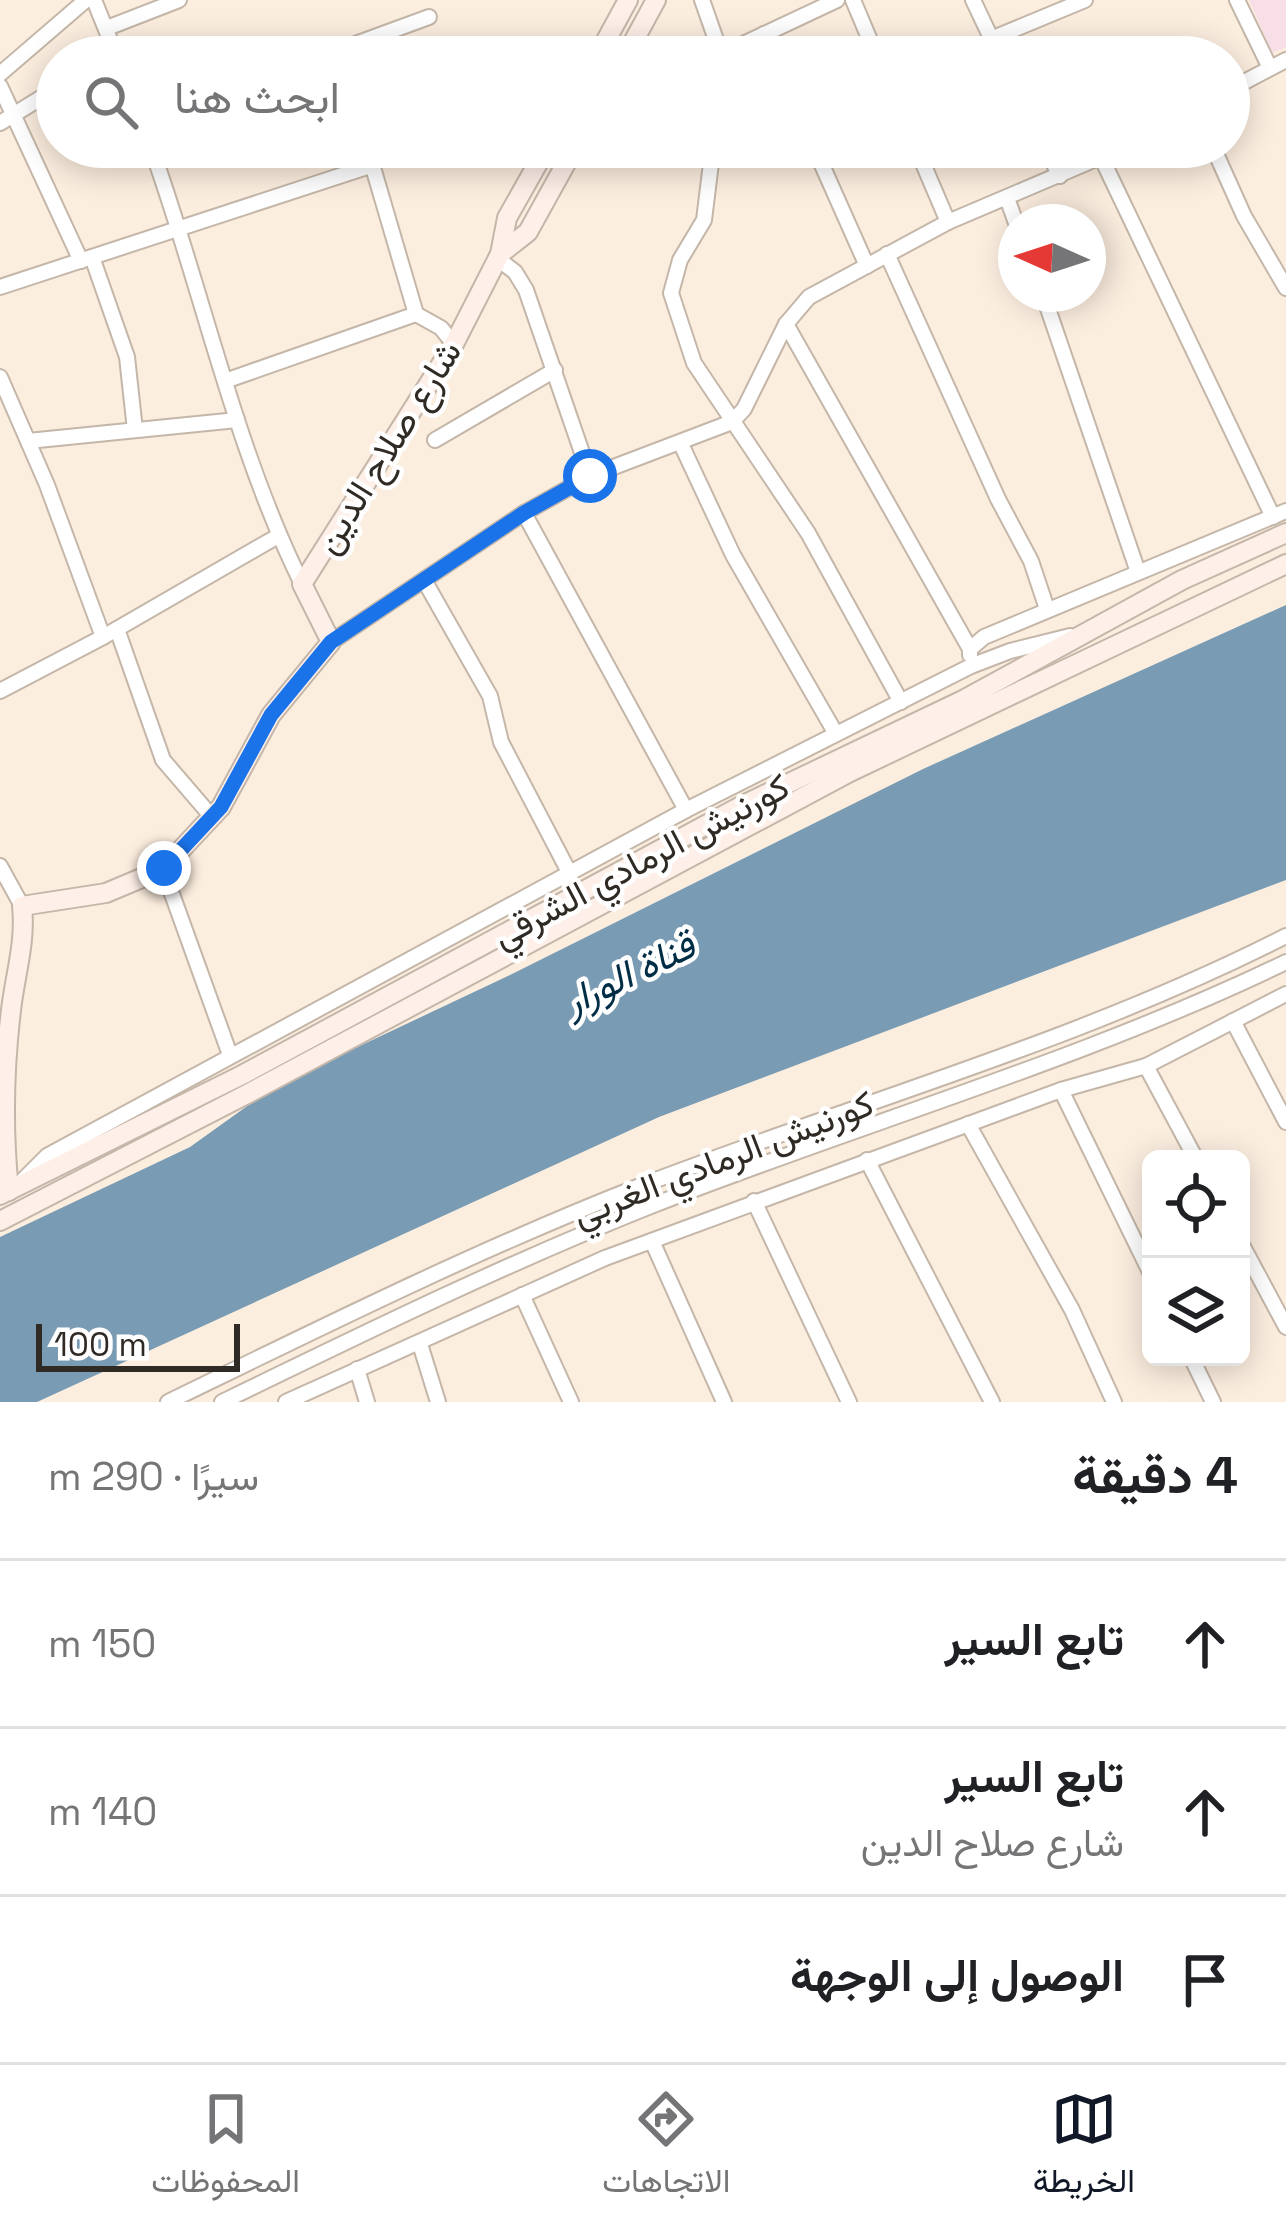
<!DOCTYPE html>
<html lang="ar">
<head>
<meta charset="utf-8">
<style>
	:root { --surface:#fff; --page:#f2f2f2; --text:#202124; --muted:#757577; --line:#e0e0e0; --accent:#111827 }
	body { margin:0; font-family:"Space Grotesk",Vazirmatn,sans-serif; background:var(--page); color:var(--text); direction:rtl }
	.controls { position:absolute; right:36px; bottom:36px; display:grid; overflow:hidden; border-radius:18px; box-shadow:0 6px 30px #0003 }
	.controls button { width:108px; height:108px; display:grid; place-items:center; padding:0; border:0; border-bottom:3px solid var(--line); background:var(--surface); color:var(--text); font:60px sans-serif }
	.compass { position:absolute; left:998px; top:204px; width:108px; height:108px; border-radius:50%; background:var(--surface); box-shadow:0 6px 30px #0003; rotate:273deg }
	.scale { position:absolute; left:36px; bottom:30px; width:204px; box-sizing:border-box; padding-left:12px; border:6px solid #2f2a24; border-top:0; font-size:33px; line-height:42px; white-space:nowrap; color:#2f2a24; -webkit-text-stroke:9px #fff; paint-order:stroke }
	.stop { position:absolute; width:36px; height:36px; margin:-27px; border:9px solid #1a73e8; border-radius:50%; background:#fff }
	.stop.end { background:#1a73e8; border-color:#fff; box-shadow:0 3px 12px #0008 }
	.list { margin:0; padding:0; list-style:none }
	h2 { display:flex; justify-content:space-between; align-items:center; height:156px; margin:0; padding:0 48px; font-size:51px }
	h2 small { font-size:39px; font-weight:400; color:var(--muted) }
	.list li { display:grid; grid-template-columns:78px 1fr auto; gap:36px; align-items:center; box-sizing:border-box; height:168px; padding:0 48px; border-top:3px solid var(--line) }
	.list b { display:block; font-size:45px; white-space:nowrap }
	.list p { margin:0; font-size:39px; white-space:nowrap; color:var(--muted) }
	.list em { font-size:39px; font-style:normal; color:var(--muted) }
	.icon { flex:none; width:66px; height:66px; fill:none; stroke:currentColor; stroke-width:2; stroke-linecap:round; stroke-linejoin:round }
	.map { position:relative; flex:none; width:1286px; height:1402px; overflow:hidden; direction:ltr }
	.search { position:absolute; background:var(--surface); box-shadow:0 6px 30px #0003; left:36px; right:36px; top:36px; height:132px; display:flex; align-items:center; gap:30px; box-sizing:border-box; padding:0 42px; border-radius:66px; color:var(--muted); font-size:45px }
	.sheet { height:660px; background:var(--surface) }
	nav { display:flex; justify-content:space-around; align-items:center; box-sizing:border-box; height:168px; border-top:3px solid var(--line); background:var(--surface); font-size:33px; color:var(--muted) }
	nav a { display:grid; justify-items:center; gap:6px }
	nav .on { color:var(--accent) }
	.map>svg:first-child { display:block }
</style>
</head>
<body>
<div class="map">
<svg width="1286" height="1402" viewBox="0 0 1286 1402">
	<rect width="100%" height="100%" fill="#fceedf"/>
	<polygon fill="#f8dfe7" points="1249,0 1286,0 1286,47 1272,53"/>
	<polygon fill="#799cb4" points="1286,605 1286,880 659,1117 37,1402 0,1402 0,1237 190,1147 275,1086 512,974 923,769"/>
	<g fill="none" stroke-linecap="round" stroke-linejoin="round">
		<defs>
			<g id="street">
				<polyline points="94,0 117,57"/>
				<polyline points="702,0 722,57"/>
				<polyline points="853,0 877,57"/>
				<polyline points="973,0 1000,57"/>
				<polyline points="1237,0 1270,68"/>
				<polyline points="107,28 179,0"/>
				<polyline points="764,34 774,57"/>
				<polyline points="991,39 1085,0"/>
				<polyline points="722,54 837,0"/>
				<polyline points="320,57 429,17"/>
				<polyline points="0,74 86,0"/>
				<polyline points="0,86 81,261"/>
				<polyline points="1229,90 1286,60"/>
				<polyline points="0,123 57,88"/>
				<path d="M151 147C203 292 234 446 302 584"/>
				<polyline points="367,147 416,314 441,328 454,344"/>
				<polyline points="713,147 704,220 680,260 671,293 694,363 808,533 901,702"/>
				<polyline points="814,147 867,266"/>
				<polyline points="916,147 948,222"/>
				<polyline points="1045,147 1060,176"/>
				<polyline points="1213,147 1244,216 1286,288"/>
				<polyline points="1102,159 1273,517"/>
				<polyline points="1007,198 1016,223"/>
				<polyline points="887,254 998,499 1031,561 1047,609"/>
				<polyline points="92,257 127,357 135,430"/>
				<polyline points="498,259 515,272 526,290 590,476"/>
				<polyline points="0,287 373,165"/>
				<polyline points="1043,294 1138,572"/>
				<polyline points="786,324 970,649"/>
				<polyline points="0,377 47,485 103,637"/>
				<polyline points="225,381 416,314"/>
				<polyline points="435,440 555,370"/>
				<polyline points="28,441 237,420"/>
				<polyline points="681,444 733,555 836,734"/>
				<polyline points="524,513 686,810"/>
				<polyline points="424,580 490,696 501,742 569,872"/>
				<polyline points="117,629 163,760 212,817"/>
				<polyline points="331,642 524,513 590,476 732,422 744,409 786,324 809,297 948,222 1124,147"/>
				<polyline points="970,655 970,649 984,637 1286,511"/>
				<polyline points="0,691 103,637 278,536"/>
				<polyline points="0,866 22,906"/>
				<polyline points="163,869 230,1055"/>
				<polyline points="1233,1021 1286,1122"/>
				<polyline points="1146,1066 1196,1159"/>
				<polyline points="1061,1090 1151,1274"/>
				<polyline points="968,1124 1072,1310 1114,1402"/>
				<polyline points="867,1160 992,1402"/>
				<polyline points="23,1180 47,1156 686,810 971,666 1010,651 1070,636"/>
				<polyline points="754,1201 849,1402"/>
				<polyline points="652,1241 724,1402"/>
				<polyline points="1241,1243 1286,1327"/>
				<polyline points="522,1295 571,1402"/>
				<polyline points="420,1344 438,1402"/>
				<polyline points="1191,1357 1213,1402"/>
				<polyline points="357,1369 367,1402"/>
				<path d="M168 1402C324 1326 479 1249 640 1186 855 1103 1080 1041 1286 936"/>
				<path d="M222 1402C364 1333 505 1264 651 1206 862 1123 1081 1061 1286 962"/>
				<polyline points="286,1402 605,1258 1061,1090 1146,1066 1286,994"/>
			</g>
			<g id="secondary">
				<polyline points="597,57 628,0"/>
				<polyline points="625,57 656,0"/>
				<polyline points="500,254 528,232 575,147"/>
				<path d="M9 1191C3 1132 4 1069 11 1010 15 975 26 942 22 906L106 893 163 869 221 807 271 715 331 642 302 584 454 344 500 254 507 218 547 147"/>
				<polyline points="0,1195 242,1075 741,806 965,699 1182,580 1286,533"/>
				<polyline points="0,1221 247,1094 848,773 1286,564"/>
			</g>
		</defs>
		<use href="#street" stroke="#c4b7a9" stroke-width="18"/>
		<use href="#secondary" stroke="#c4b7a9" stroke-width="22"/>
		<use href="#street" stroke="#fff" stroke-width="14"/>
		<use href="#secondary" stroke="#feefe8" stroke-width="18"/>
	</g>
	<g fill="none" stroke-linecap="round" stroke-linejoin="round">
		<polyline stroke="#1a73e8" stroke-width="15" points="164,868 221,807 271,715 331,642 524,513 590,476"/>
	</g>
	<g text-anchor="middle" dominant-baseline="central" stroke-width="9" stroke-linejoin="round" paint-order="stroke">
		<g font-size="36" fill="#2f2a24" stroke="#fff">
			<text transform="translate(388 447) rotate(-58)">شارع صلاح الدين</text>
			<text transform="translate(641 861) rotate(-28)">كورنيش الرمادي الشرقي</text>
			<text transform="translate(723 1159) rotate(-21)">كورنيش الرمادي الغربي</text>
		</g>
		<g font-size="39" font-style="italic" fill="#002d46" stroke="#fff">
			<text transform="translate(629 973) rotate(-26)">قناة الورار</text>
		</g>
	</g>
</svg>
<div class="controls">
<button><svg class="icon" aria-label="locate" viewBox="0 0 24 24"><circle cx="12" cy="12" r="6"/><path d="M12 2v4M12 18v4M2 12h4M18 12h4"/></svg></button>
<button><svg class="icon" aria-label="layers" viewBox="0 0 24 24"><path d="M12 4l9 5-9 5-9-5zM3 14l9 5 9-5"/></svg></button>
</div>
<svg class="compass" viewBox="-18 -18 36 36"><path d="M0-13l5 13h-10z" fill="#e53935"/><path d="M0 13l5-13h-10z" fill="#757577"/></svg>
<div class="scale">100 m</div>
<div class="stop" style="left:590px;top:476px"></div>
<div class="stop end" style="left:164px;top:868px"></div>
<div class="search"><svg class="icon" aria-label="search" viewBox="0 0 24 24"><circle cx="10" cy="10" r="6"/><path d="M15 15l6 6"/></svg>ابحث هنا</div>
</div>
<section class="sheet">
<h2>4 دقيقة<small>سيرًا · 290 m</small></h2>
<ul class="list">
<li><svg class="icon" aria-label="ahead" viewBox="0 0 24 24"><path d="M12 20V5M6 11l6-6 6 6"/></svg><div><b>تابع السير</b></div><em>150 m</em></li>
<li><svg class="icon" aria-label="ahead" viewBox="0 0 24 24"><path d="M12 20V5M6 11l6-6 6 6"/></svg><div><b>تابع السير</b><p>شارع صلاح الدين</p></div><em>140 m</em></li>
<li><svg class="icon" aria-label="arrive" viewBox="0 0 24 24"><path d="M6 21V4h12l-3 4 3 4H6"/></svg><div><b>الوصول إلى الوجهة</b></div></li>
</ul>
</section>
<nav>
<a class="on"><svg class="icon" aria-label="map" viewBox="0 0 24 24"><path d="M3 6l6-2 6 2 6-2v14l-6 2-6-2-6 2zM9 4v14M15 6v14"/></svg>الخريطة</a>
<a><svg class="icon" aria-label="directions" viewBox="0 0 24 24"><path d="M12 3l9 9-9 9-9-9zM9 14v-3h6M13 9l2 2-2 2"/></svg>الاتجاهات</a>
<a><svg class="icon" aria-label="saved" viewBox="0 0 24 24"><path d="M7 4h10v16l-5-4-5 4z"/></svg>المحفوظات</a>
</nav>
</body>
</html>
